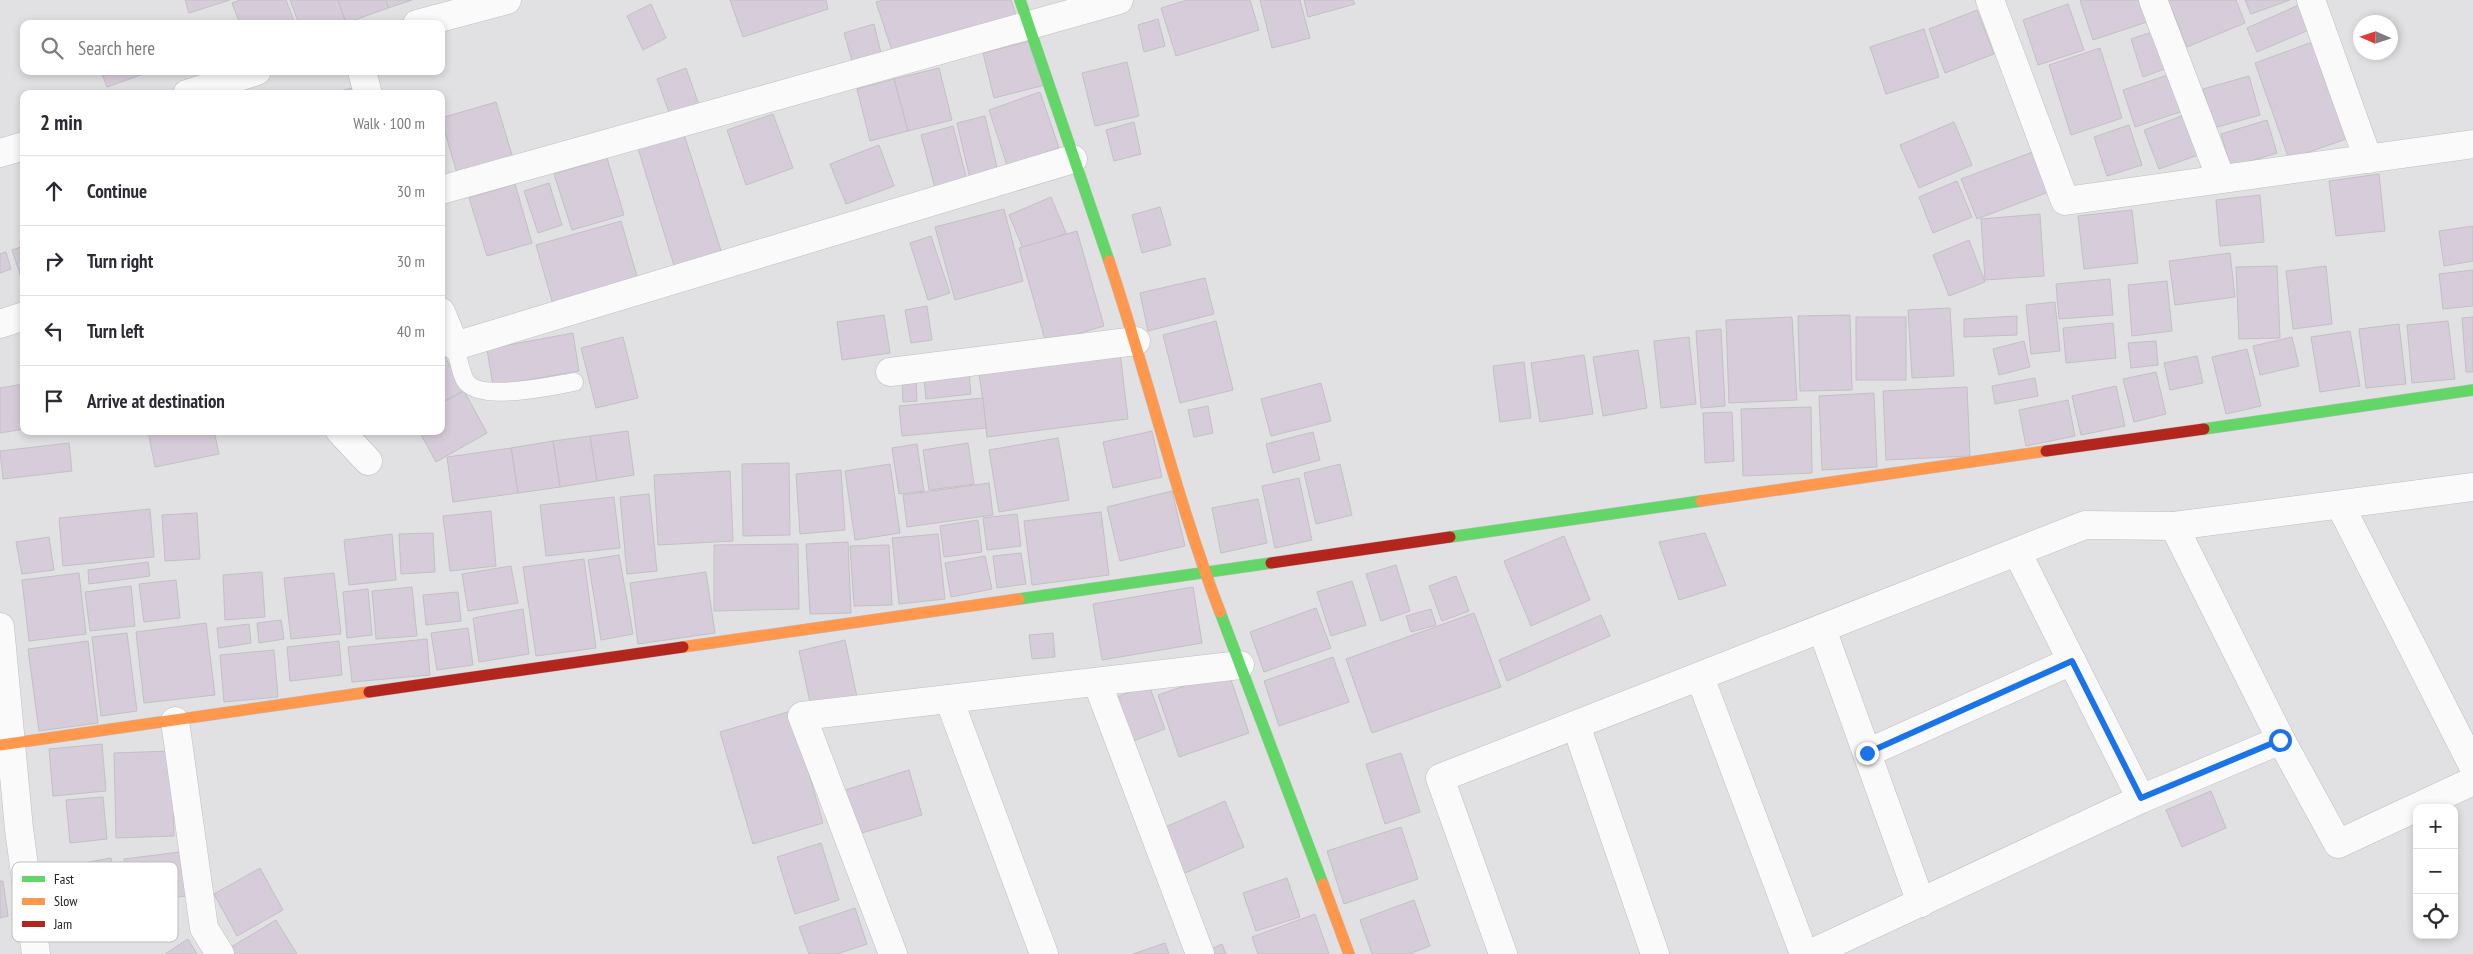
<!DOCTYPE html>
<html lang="en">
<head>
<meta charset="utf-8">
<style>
	:root { --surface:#fff; --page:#f2f2f3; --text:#2b2b33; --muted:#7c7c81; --line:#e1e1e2 }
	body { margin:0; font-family:"PT Sans Narrow",sans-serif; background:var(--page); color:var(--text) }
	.controls { position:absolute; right:15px; bottom:15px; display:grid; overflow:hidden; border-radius:10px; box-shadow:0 2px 8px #0003 }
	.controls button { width:45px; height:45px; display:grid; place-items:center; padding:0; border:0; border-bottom:1px solid var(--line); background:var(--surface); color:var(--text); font:25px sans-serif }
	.compass { position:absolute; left:2353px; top:15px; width:45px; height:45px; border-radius:50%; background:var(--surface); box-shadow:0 2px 8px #0003; rotate:273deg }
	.stop { position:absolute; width:15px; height:15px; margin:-11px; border:4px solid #1a73e8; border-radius:50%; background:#fff }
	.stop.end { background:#1a73e8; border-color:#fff; box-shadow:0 1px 5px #0008 }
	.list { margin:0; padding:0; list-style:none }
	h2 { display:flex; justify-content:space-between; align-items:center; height:65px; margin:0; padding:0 20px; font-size:21px }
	h2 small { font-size:16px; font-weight:400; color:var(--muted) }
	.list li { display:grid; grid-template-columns:32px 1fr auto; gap:15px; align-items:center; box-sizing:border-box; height:70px; padding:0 20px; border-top:1px solid var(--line) }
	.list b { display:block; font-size:19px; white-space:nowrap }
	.list em { font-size:16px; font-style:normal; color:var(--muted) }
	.icon { flex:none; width:28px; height:28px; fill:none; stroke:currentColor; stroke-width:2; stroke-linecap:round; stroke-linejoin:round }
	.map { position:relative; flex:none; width:2473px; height:954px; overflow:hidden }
	.search { position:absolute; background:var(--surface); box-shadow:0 2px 8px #0003; left:20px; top:20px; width:425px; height:55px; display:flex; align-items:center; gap:12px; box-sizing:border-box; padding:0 18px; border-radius:10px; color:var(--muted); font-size:19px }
	.panel { position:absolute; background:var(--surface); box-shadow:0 2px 8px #0003; left:20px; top:90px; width:425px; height:345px; border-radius:10px }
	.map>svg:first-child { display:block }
</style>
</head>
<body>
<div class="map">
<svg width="2473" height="954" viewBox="0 0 2473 954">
	<rect width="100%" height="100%" fill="#e1e0e3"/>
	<g fill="#d7cdda" stroke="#c1c0c3">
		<polygon points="185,0 230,0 189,13"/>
		<polygon points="240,0 286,0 295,24 240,24 232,3"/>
		<polygon points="290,0 338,0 346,23 299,24"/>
		<polygon points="338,0 386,0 388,8 346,23"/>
		<polygon points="386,0 412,0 388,8"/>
		<polygon points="730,0 826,0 828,9 743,37"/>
		<polygon points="883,0 1011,0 1016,15 893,54 876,2"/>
		<polygon points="1187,0 1250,0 1259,30 1176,56 1161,8"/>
		<polygon points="1260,0 1300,0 1310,38 1272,48"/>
		<polygon points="1304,0 1353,0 1355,4 1308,17"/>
		<polygon points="2080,0 2146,0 2153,20 2093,40"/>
		<polygon points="2168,0 2236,0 2245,23 2187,47"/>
		<polygon points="2245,0 2290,0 2251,14"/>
		<polygon points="651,4 666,38 643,50 627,16"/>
		<polygon points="2068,4 2084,50 2038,65 2023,20"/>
		<polygon points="2301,4 2311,29 2257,52 2247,28"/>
		<polygon points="1977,10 1994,54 1945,73 1929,29"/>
		<polygon points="1158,19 1165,46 1144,52 1138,25"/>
		<polygon points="874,24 881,53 852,61 844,33"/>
		<polygon points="1924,29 1939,77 1886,94 1870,47"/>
		<polygon points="2158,30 2170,67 2143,77 2131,39"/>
		<polygon points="1034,40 1045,85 994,98 983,53"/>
		<polygon points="2315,41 2349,138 2289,159 2255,63"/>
		<polygon points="2100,48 2122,118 2071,135 2049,65"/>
		<polygon points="1127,62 1139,116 1095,126 1082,73"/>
		<polygon points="686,68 699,105 670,115 657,79"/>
		<polygon points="939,68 952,120 908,131 894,79"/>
		<polygon points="101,71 152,71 107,87"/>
		<polygon points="2174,73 2186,110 2135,127 2123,90"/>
		<polygon points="2249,76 2260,115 2214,128 2203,89"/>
		<polygon points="894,79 908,131 870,141 857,89"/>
		<polygon points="362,86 364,94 327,94"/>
		<polygon points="1040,92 1059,148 1007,165 989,110"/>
		<polygon points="496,102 516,168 460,184 441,118"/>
		<polygon points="773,114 793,168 746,185 727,130"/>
		<polygon points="2187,114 2201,154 2159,169 2144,130"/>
		<polygon points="985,116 999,176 971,183 957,123"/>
		<polygon points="2267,120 2277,153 2231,167 2221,134"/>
		<polygon points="1134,122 1141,154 1114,161 1106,130"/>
		<polygon points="1954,122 1972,165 1919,188 1900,145"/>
		<polygon points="2129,125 2142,165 2107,176 2094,137"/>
		<polygon points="953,126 967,180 935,188 921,135"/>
		<polygon points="683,131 723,257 676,272 637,145"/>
		<polygon points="879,145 894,186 846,204 830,164"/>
		<polygon points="2038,150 2054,190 1977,219 1961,179"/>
		<polygon points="607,158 624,215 572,230 554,174"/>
		<polygon points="2379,174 2385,231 2336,236 2329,181"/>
		<polygon points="1957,181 1972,217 1933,233 1919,197"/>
		<polygon points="549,183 562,225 538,233 524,191"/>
		<polygon points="515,184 532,243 487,256 469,198"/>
		<polygon points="2260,195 2264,242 2220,246 2216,200"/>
		<polygon points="1051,197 1066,233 1024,251 1009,215"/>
		<polygon points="1160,207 1171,245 1142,253 1132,215"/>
		<polygon points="1004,209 1023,281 955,300 935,227"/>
		<polygon points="2132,210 2138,263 2084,269 2078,216"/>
		<polygon points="2040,214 2044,276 1985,280 1981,219"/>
		<polygon points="621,221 639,283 554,308 536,245"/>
		<polygon points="2473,226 2473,261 2444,266 2439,231"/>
		<polygon points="1077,231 1104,326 1046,343 1019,248"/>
		<polygon points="931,236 950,293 928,300 910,243"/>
		<polygon points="1969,240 1985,282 1949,296 1933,255"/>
		<polygon points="24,246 24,286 12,250"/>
		<polygon points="6,252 11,269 0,273 0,254"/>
		<polygon points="2230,253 2235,297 2175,305 2169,261"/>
		<polygon points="2277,266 2280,338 2239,339 2236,267"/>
		<polygon points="2326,266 2332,324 2293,329 2286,271"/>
		<polygon points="2473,270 2473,306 2443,309 2439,274"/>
		<polygon points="1205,278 1214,314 1148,331 1140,293"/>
		<polygon points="2110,279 2113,315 2059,319 2056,284"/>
		<polygon points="2167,281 2172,331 2132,336 2128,285"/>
		<polygon points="2055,302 2060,351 2031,354 2026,305"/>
		<polygon points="927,306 932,340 911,343 905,310"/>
		<polygon points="1950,308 1954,376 1912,378 1908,310"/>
		<polygon points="884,315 890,353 842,360 837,322"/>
		<polygon points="1850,315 1852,390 1800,391 1798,316"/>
		<polygon points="2017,316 2017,335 1964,337 1964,319"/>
		<polygon points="1792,317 1797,400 1729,403 1726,320"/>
		<rect x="1856" y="317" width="50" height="63"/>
		<polygon points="2473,317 2473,372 2466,372 2462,318"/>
		<polygon points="1216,321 1233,390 1180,403 1163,335"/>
		<polygon points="2448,321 2455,379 2412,383 2407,325"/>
		<polygon points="2113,323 2116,358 2066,363 2063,328"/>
		<polygon points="2399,324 2406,384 2366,388 2359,329"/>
		<polygon points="1721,329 1725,406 1701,408 1696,331"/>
		<polygon points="2350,331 2360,386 2320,392 2311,337"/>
		<polygon points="573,333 579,371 493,386 487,349"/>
		<polygon points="623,337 638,398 596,408 581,348"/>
		<polygon points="1689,337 1696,404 1661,408 1654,341"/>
		<polygon points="2292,337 2299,366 2260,375 2253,346"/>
		<polygon points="2024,341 2030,367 1999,375 1993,349"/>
		<polygon points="2156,341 2158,365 2131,368 2128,343"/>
		<polygon points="2247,349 2261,406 2226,414 2212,357"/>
		<polygon points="1638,350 1647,408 1603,416 1593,357"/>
		<polygon points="1120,353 1128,419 987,437 979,371"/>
		<polygon points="1584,355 1593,414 1540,422 1531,363"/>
		<polygon points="2197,356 2203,383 2170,390 2164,363"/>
		<polygon points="445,357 464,391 441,403 441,359"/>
		<polygon points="1524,362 1531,418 1500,422 1493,366"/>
		<polygon points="2156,372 2166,414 2134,422 2123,379"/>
		<polygon points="969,373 971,394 926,399 924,378"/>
		<polygon points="2035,378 2038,396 1995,404 1992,386"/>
		<polygon points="916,380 917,401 903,402 902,381"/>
		<polygon points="1321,383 1331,421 1271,436 1261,399"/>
		<polygon points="24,384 24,429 0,433 0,388"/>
		<polygon points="2116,386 2125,426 2081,435 2072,396"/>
		<polygon points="1967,387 1970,456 1886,460 1883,391"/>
		<polygon points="464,391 487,433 436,462 419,431 441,431 441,403"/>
		<polygon points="1874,393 1877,467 1822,470 1819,396"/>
		<polygon points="983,398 986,428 902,436 899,406"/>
		<polygon points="2068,400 2075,436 2026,446 2019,410"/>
		<polygon points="1208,406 1213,433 1194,437 1188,410"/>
		<polygon points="1811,407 1812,473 1743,476 1741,409"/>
		<polygon points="1732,412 1734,461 1705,463 1703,413"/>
		<polygon points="148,431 214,431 219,454 155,467"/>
		<polygon points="628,431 634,475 597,481 590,436"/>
		<polygon points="1152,431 1162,477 1113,488 1103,442"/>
		<polygon points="1313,432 1320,460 1273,473 1266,444"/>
		<polygon points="590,436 597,481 560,487 553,441"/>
		<polygon points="1058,438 1069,500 999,512 989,450"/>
		<polygon points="553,441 560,487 518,493 511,448"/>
		<polygon points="69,443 72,471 3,479 0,451"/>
		<polygon points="968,443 974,484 929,490 923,450"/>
		<polygon points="917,444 924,491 899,494 892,448"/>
		<polygon points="511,448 518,493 453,502 447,457"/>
		<polygon points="789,463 790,535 743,536 742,464"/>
		<polygon points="890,464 900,533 855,540 845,471"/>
		<polygon points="1340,464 1352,515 1316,524 1304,473"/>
		<polygon points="841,470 845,530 800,534 796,474"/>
		<polygon points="730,471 733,541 658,545 654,475"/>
		<polygon points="1299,478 1312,540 1275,548 1262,486"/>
		<polygon points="989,483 993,515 907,527 903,495"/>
		<polygon points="1172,491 1185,546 1120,561 1107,507"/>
		<polygon points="649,494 657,571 627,574 620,497"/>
		<polygon points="614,497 620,548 546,556 540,505"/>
		<polygon points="1258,499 1267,543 1221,553 1212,508"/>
		<polygon points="150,509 154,557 63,566 59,518"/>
		<polygon points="491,511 496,566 450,571 443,516"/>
		<polygon points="1101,512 1109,575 1032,585 1024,521"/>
		<polygon points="197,513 200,559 165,561 162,515"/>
		<polygon points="1017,514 1021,546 987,550 983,518"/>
		<polygon points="978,520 982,552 944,557 940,526"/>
		<polygon points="433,533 435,572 401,574 399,534"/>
		<polygon points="1705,533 1726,585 1679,600 1659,542"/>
		<polygon points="392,534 396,580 349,585 344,540"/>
		<polygon points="938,534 945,599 899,604 892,538"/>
		<polygon points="1564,536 1590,600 1531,626 1504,561"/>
		<polygon points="49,537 54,570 22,574 16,542"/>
		<polygon points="848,542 851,613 810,614 806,544"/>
		<polygon points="798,544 799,609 714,611 714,545"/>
		<polygon points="889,545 892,605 854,606 850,546"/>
		<polygon points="1021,553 1026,584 997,588 993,556"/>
		<polygon points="619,555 633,634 601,640 588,560"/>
		<polygon points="985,556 992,589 951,597 945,563"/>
		<polygon points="584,559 596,648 536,656 523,567"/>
		<polygon points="148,562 150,576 89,584 88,570"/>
		<polygon points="1396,565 1410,611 1381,621 1366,574"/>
		<polygon points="511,566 518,603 468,611 462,574"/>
		<polygon points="262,572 265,617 225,620 223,575"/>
		<polygon points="706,572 715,633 638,644 630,583"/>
		<polygon points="79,573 86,634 29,641 22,580"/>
		<polygon points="334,573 341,634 291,639 284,578"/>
		<polygon points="1456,576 1469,611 1442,621 1429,586"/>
		<polygon points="176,580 180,618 144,622 139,584"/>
		<polygon points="1352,581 1366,625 1331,636 1317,592"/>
		<polygon points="131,586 135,626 90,631 85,592"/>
		<polygon points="412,587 417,636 376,639 372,591"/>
		<polygon points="1193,587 1202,643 1102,660 1093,604"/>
		<polygon points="368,589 372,635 347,638 343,592"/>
		<polygon points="458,592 461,621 426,625 423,595"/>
		<polygon points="1316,608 1331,648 1264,672 1250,632"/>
		<polygon points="523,609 529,654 479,662 473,618"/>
		<polygon points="1431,609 1436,625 1411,632 1406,616"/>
		<polygon points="1474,613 1501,687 1372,733 1346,659"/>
		<polygon points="1601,615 1610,636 1507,681 1499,660"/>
		<polygon points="281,620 284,639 259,643 257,623"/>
		<polygon points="206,623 215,695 144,703 136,632"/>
		<polygon points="249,624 251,643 219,648 217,628"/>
		<polygon points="468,628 473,665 437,670 431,633"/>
		<polygon points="127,633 137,711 101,716 92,637"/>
		<polygon points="1053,633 1055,657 1032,659 1029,635"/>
		<polygon points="427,639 430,675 352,682 348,647"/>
		<polygon points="845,640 857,697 811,707 799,651"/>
		<polygon points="88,641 98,723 39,731 28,649"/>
		<polygon points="339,641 342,675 290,681 287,647"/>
		<polygon points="274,650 278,697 224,702 220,655"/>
		<polygon points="1333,657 1349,702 1279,726 1264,681"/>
		<polygon points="1228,671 1249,733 1179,757 1158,695"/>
		<polygon points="1149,685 1165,729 1125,744 1109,700"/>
		<polygon points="791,711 823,823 753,844 720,732"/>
		<polygon points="102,744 106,791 53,796 49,749"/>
		<polygon points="172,751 174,836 116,838 114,753"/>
		<polygon points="1401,753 1420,812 1385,824 1366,764"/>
		<polygon points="909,770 922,815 855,835 842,791"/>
		<polygon points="2211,791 2226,828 2182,847 2166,810"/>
		<polygon points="103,797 107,839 70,843 66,800"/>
		<polygon points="1225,801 1244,847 1183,874 1163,828"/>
		<polygon points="1401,827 1418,879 1344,904 1327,851"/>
		<polygon points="821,843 839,900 795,914 777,857"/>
		<polygon points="180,852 186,896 130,904 124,859"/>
		<polygon points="111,858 119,901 62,911 55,868"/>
		<polygon points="260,868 283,910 237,936 214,894"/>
		<polygon points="1287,878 1300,917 1256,931 1243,893"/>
		<polygon points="0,881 3,881 8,916 0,918"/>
		<polygon points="1414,900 1430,946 1409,954 1372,954 1360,920"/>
		<polygon points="855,908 867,944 837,954 809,954 799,927"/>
		<polygon points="1315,914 1329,954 1258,954 1252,937"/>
		<polygon points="276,920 297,954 228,954 226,950"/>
		<polygon points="188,939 197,954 165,954"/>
		<polygon points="1165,943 1169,954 1133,954"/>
		<polygon points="1222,944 1226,954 1206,954 1205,952"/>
	</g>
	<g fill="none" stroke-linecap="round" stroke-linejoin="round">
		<defs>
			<path id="lane" d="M455 346C458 357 460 371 465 380 478 403 551 386 574 382"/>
			<g id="street">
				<polyline points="1990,0 2065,201 2473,144"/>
				<polyline points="2153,0 2221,179"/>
				<polyline points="2311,0 2368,159"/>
				<polyline points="417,24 507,0"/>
				<polyline points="362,71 368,94"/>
				<polyline points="187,94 257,71"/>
				<polyline points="0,153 24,146"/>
				<polyline points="441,190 1119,0"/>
				<polyline points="441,312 455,346 1073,159"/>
				<polyline points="0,324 24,316"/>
				<polyline points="890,372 1136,341"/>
				<polyline points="340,431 368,461"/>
				<polyline points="2340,505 2473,766"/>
				<polyline points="2174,526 2281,740 2338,844 2473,781"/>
				<polyline points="2017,552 2141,799"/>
				<polyline points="0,627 19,829 36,954"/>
				<polyline points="1822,629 1921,903"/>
				<polyline points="1700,677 1804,954"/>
				<polyline points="1097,682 1200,954"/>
				<polyline points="949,699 1044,954"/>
				<polyline points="175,721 204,928 220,954"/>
				<polyline points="1576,725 1655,954"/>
				<polyline points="1867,753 2072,661"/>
				<polyline points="893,954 802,716 1240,665"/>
				<polyline points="1503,954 1440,778 2085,525 2174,526 2473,487"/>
				<polyline points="1810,954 2141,799 2281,740"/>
			</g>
			<g id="fast">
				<polyline points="1020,0 1109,261"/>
				<polyline points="2204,429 2473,390"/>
				<polyline points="1450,537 1701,501"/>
				<polyline points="1019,599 1271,563"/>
				<polyline points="1220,612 1323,884"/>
			</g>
			<g id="slow">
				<path d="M1109 261C1148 377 1176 498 1220 612"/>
				<polyline points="1701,501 2046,451"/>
				<polyline points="683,647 1019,599"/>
				<polyline points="0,745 369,692"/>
				<polyline points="1323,884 1349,954"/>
			</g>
			<g id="jam">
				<polyline points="2046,451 2204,429"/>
				<polyline points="1271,563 1450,537"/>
				<polyline points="369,692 683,647"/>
			</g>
		</defs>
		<use href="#lane" stroke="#bebec0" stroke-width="19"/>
		<use href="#street" stroke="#bebec0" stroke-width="29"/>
		<use href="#fast" stroke="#bebec0" stroke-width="12"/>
		<use href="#slow" stroke="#bebec0" stroke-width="12"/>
		<use href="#jam" stroke="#bebec0" stroke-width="12"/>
		<use href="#lane" stroke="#fafafb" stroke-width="18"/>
		<use href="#street" stroke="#fafafb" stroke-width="28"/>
		<use href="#fast" stroke="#63d668" stroke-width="11"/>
		<use href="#slow" stroke="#ff974d" stroke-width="11"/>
		<use href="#jam" stroke="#b3261e" stroke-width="11"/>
	</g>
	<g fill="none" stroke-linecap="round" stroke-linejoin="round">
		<polyline stroke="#1a73e8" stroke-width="6" points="1867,753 2072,661 2141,798 2280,740"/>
	</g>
	<rect x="12" y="862" width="166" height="80" rx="8" fill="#fff" stroke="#bdbdbd" stroke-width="1"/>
	<rect x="22" y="876" width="23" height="6" fill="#63d668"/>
	<rect x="22" y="898" width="23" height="7" fill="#ff974d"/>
	<rect x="22" y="921" width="23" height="6" fill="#b3261e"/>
	<g font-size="14" fill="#222224">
		<text x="54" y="884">Fast</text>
		<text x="54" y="906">Slow</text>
		<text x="54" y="929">Jam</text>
	</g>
</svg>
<div class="controls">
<button>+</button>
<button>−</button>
<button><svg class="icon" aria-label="locate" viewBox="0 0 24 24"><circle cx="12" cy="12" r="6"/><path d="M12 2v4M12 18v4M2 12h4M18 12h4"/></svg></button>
</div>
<svg class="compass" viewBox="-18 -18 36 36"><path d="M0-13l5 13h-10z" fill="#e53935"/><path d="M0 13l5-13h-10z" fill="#7c7c81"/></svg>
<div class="stop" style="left:2280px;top:740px"></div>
<div class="stop end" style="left:1867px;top:753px"></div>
<div class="search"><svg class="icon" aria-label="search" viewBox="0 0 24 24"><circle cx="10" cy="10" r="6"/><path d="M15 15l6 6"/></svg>Search here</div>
<section class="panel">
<h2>2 min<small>Walk · 100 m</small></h2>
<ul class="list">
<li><svg class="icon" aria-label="ahead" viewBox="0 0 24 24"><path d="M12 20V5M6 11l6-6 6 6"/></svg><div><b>Continue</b></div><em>30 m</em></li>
<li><svg class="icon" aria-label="right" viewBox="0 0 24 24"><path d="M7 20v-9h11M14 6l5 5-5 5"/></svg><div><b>Turn right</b></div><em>30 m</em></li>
<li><svg class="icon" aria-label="left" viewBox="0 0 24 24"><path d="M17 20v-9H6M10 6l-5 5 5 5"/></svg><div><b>Turn left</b></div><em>40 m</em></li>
<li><svg class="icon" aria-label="arrive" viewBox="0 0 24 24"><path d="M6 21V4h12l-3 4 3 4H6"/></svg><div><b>Arrive at destination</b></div></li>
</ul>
</section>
</div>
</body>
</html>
